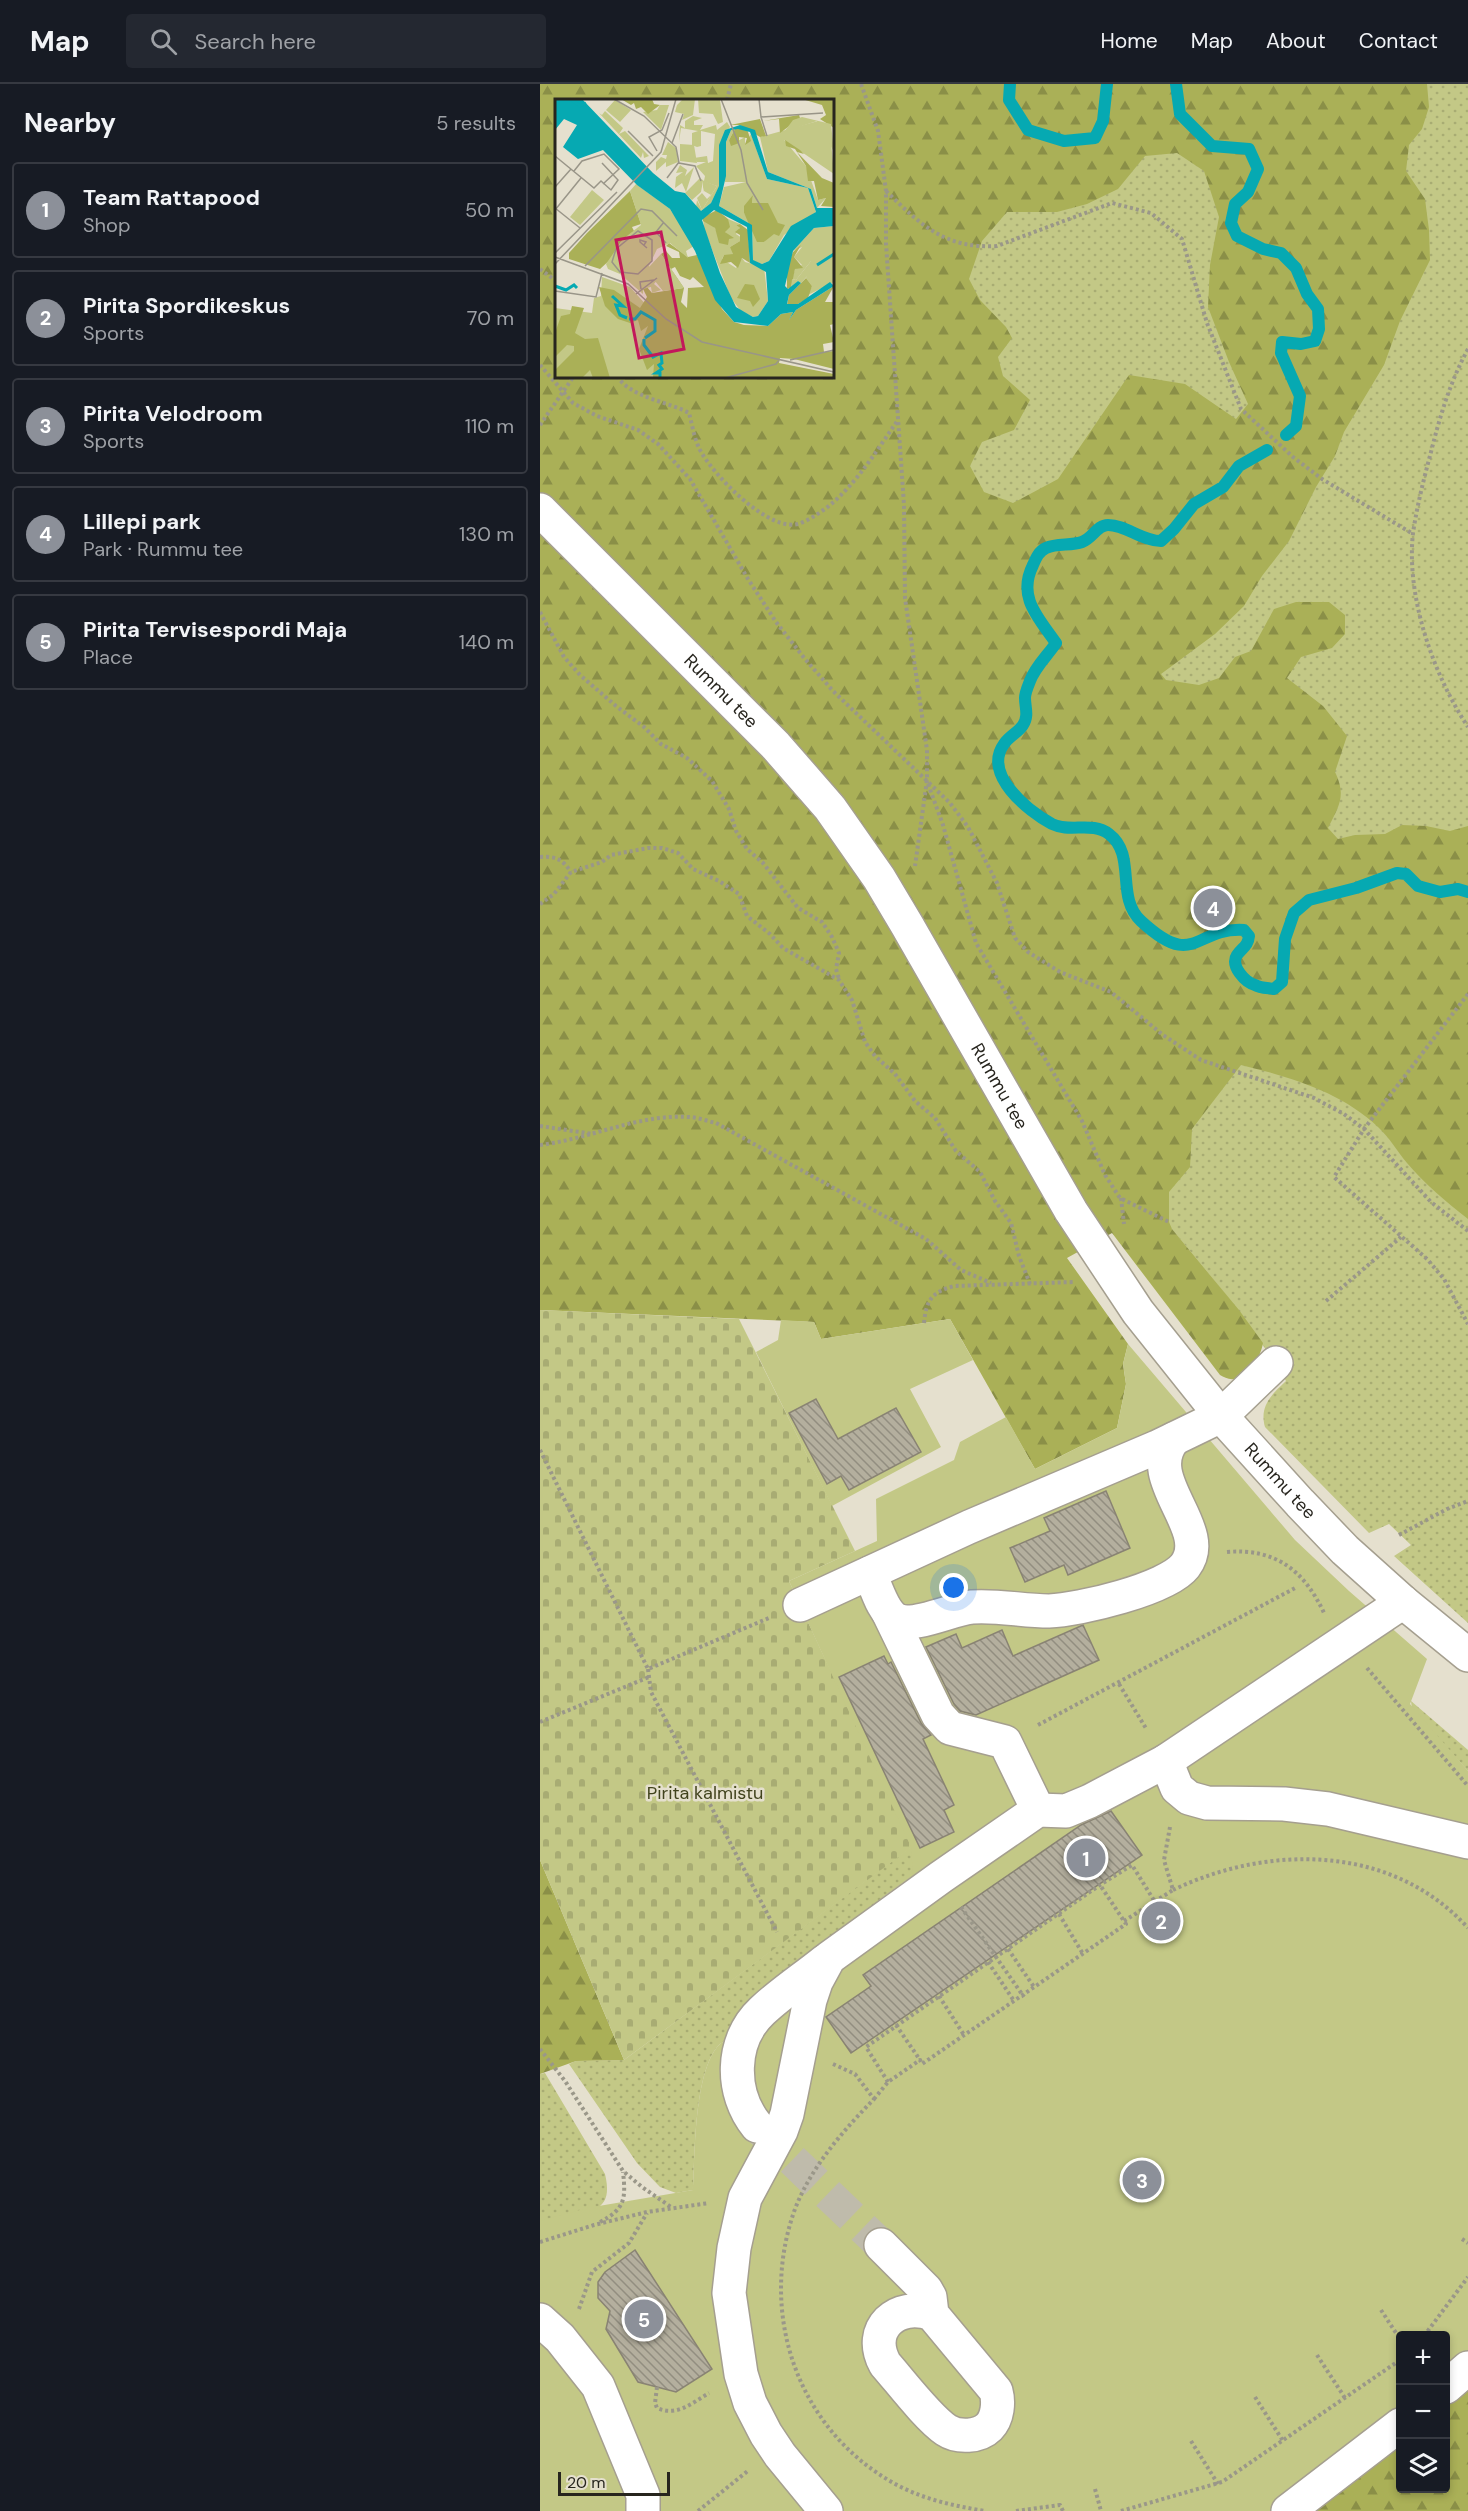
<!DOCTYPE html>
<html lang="en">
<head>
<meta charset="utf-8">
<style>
	:root { --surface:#171b24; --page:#242831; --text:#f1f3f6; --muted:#9ea1a6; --line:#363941; --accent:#8c9099 }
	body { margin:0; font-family:"DM Sans",sans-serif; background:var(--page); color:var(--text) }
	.controls { position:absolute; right:18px; bottom:18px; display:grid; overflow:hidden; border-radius:6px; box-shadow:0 3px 9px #0003 }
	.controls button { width:54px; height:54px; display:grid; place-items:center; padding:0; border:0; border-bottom:2px solid var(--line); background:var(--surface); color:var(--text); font:30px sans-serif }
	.scale { position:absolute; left:18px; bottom:15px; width:112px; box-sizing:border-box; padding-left:6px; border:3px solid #27251e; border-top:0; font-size:16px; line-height:21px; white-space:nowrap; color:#27251e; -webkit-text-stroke:4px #e5e0ce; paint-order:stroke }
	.you { position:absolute; left:414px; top:1504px; width:21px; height:21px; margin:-15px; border:4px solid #fff; border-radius:50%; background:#1a73e8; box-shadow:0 0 0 9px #1a73e833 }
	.badge { display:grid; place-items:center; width:39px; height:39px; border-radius:50%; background:var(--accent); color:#fff; font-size:20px; font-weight:700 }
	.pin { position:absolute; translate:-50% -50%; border:3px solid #fff; box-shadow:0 2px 6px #0006 }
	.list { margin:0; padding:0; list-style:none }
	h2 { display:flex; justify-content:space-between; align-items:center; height:78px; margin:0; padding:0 24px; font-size:26px }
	h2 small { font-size:20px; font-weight:400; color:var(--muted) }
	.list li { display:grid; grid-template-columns:39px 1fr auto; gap:18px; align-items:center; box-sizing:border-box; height:96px; margin:0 12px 12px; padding:0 12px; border:2px solid var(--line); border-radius:6px }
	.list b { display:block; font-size:22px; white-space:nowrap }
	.list p { margin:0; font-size:20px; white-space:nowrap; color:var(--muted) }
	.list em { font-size:20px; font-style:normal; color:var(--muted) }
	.icon { flex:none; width:33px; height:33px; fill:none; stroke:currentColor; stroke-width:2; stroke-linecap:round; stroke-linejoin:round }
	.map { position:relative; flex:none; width:928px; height:2427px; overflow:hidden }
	header { display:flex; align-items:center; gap:36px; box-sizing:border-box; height:84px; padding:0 30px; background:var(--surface); border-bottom:2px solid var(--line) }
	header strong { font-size:28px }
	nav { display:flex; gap:33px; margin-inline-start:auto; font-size:21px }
	.search { width:420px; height:54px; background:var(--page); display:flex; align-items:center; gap:15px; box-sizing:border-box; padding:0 21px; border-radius:6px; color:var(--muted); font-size:22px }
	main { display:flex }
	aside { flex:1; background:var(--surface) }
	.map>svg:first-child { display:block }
</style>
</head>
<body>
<header>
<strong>Map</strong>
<div class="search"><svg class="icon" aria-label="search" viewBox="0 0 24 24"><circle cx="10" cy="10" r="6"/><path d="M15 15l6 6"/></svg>Search here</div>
<nav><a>Home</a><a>Map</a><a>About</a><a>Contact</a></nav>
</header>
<main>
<aside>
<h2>Nearby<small>5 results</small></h2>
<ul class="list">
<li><span class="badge">1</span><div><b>Team Rattapood</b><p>Shop</p></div><em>50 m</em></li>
<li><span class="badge">2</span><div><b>Pirita Spordikeskus</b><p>Sports</p></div><em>70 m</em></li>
<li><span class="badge">3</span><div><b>Pirita Velodroom</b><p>Sports</p></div><em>110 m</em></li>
<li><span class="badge">4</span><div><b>Lillepi park</b><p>Park · Rummu tee</p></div><em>130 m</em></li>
<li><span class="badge">5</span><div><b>Pirita Tervisespordi Maja</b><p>Place</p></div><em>140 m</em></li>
</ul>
</aside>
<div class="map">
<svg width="928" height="2427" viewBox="0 0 928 2427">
	<defs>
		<pattern id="grass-dots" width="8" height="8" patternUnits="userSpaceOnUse" patternTransform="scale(1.5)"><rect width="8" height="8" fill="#c3c886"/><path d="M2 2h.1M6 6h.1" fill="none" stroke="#a8ac73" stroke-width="1.8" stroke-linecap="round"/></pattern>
		<pattern id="forest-firs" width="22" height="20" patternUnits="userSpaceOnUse" patternTransform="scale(1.5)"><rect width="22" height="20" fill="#aab057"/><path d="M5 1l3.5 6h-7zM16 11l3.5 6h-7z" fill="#8a8f47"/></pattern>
		<pattern id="cemetery-stones" width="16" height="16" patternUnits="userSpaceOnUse" patternTransform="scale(1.5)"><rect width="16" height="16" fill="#c3c886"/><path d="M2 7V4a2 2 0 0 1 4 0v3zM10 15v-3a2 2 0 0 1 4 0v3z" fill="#a8ac73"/></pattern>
		<pattern id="building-back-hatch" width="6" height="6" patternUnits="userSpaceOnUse" patternTransform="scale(1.5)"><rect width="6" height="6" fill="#b4af9e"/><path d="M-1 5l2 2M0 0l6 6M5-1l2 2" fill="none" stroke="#928e80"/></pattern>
	</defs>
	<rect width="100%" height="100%" fill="#e5e0ce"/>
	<g fill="url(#grass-dots)" fill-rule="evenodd">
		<path d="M0 0H928V1539L854 1472 871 1461 849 1440 829 1449 725 1343C719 1322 732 1310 746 1297 711 1239 668 1188 624 1136L0 309ZM16 16H292V292H16Z"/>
		<path d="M282 1570 392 1778 343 1813 284 1861 195 1951C190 1954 183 1957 179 1961 154 1987 155 2070 153 2106L136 2109 120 2103 97 2079 29 1980 36 1977 84 1976 371 1763Z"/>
		<polygon points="871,1617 928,1666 928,1687 872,1625"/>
		<path d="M5 1989 65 2090C72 2120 61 2124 36 2134 24 2139 12 2144 0 2149V1990Z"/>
	</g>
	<g fill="url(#forest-firs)" fill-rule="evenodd">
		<path d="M0 0H887L889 23 882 45 869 61 866 87 885 115 889 146 890 176 860 237 844 281 804 348 795 372 776 403 749 457 722 492 704 522 675 550 621 590 626 596 659 601 679 594 695 573 711 567 734 525 756 518H789L805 531V550L792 564 761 573 747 594 783 622 807 652 795 688C806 711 800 721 788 744L798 755 815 751 845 750 862 741 886 742 910 747 928 742V1135C906 1118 885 1100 867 1079 857 1067 849 1053 838 1043 801 1008 750 993 701 981L652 1045 650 1083 629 1108V1138L632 1145 699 1226 723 1259C721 1272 709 1294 694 1295 689 1296 684 1293 680 1291L572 1149 527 1174 588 1260 583 1280 586 1300 577 1344 495 1385 410 1235 281 1255 274 1238 0 1226ZM16 16H292V292H16ZM637 69 664 87 679 133 670 181 668 223 689 278 708 320 696 335 645 300 589 291 518 395 473 419 444 408 430 382 442 358 474 346 490 316 463 292 458 273 472 254 466 243 440 216 429 195 442 157 467 128H517L547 120 578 105 605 72Z"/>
		<polygon points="0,1776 84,1976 36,1977 0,1990"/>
		<polygon points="928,2294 928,2427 768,2427 860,2357 860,2404 906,2404 906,2316"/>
	</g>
	<polygon fill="url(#cemetery-stones)" points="0,1226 199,1235 315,1467 249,1497 372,1763 84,1976 0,1776"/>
	<g fill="#c3c886">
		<polygon points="410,1235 433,1276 370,1305 401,1363 292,1422 216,1268 238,1256 241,1236 274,1238 281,1255"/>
		<path d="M588 1260 755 1456 809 1507 887 1575 870 1620 928 1687V2294L906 2316V2252H860V2357L768 2427H0V2137L47 2124 153 2106C155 2070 154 1987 179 1961 183 1957 190 1954 195 1951L284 1861 373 1791 371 1763 249 1497 337 1457 336 1415 414 1376 420 1358 466 1333 495 1385 577 1344 586 1300 583 1280Z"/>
	</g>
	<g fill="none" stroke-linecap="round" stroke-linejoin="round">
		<g stroke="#06a9b2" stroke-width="12">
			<polyline points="470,0 469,16 488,46 524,57 555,54 563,37 567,0"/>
			<polyline points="636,0 640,30 672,62 709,65 718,85 708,108 695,120 691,139 697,152 723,165 741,169 756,184 767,210 778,225 779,245 775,257 761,260 742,258 741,269 760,312 756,342 746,351"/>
			<path d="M727 366 699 382 683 403 654 420 634 445 621 457C602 457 586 441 568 441 557 441 553 454 542 458 531 462 517 459 506 464 499 467 496 474 493 481 477 513 498 533 516 559 508 571 495 583 490 597 488 602 485 609 485 614 485 623 489 632 483 641 479 648 469 652 464 660 442 690 488 727 512 740 530 749 552 737 569 750 597 771 575 813 601 837 655 887 654 843 704 846L709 852C708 862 703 863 697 871 690 882 705 898 715 901 720 904 728 904 734 905L742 898 745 855 754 829 769 816 816 804 857 789 866 790 878 802 900 808 918 805 928 808"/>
		</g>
	</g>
	<g fill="url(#building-back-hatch)" stroke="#898373" stroke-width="1.5">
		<polygon points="276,1315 298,1355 356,1324 381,1368 309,1406 301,1392 287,1400 249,1329"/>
		<polygon points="566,1407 590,1464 528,1491 524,1481 485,1498 470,1464 510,1447 504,1434"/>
		<polygon points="543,1541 559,1576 436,1631 420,1627 414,1620 386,1563 416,1550 422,1564 462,1546 473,1572"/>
		<polygon points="344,1572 348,1580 351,1578 381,1639 391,1651 383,1655 414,1721 404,1726 414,1748 380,1764 299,1593"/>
		<polygon points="571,1727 602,1771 311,1969 286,1933 331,1902 323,1891 541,1741"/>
		<polygon points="95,2166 172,2285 136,2308 98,2298 66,2245 70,2227 58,2214 58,2198 65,2188"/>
	</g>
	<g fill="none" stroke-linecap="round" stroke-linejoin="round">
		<polyline stroke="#bfbbab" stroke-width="33" stroke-dasharray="33 16" stroke-linecap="butt" points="217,2042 341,2161"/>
		<defs>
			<g id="minor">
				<path d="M330 1489C336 1503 343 1529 357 1536 374 1544 412 1525 432 1523 458 1521 483 1527 509 1527 539 1526 627 1505 645 1482 674 1445 599 1395 634 1355"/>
				<polyline points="260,1521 429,1443 617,1363 681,1332 736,1279"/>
				<polyline points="349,1530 398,1631 410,1644 465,1658 498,1726"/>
				<polyline points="626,1677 863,1518"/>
				<path d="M217 2042C190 2009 190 1957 222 1927 241 1909 264 1894 285 1877"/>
				<path d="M341 2161 386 2206 390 2213 392 2230 456 2307C459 2318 458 2334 449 2343 439 2353 418 2354 406 2346 388 2334 360 2297 345 2280 326 2245 357 2217 392 2230"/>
				<polyline points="0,2236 20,2254 58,2302 103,2411 103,2427"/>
				<polyline points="906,2303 928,2284"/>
				<polyline points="286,2427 240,2371 226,2350 210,2319 201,2290 189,2209 194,2164 205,2114 241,2047 247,2030 270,1916 276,1898 289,1874 401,1793 498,1726 526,1727 550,1717 626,1677 637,1704 649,1714 667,1719 744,1720 788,1725 928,1758"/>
				<polyline points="748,2427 860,2341"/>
			</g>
			<g id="major">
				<path id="s1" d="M0 426 236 662 290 724 339 794 367 841 531 1127 598 1228 681 1332 760 1419 805 1466 863 1518 928 1571"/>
			</g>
		</defs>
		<use href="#minor" stroke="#a59f8f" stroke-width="36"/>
		<use href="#major" stroke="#a59f8f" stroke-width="36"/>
		<g stroke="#9a9789" stroke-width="4" stroke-dasharray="3 3" stroke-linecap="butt">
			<polyline points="321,0 338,47 346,107 346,160 364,421 365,514 387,666 387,696 375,782"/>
			<polyline points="187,16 191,0"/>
			<path d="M346 107C381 141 405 165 457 162L572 119 611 129 642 155 667 239 701 325 753 373 782 395 873 450"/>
			<polyline points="0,185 16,197"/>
			<path d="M928 265C910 298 900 332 891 368 884 394 877 422 873 449 866 513 893 590 928 643"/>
			<polyline points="0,281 33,319 57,332 98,346 118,360 150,395 208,495 236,538 265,575 293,607 410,719 428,743 457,799 475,854 488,868 520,888 571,908 623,951 661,976 774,1014 804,1030 824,1045 891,1118 928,1147"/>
			<path d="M77 292C91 314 127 317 149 329 152 340 154 353 159 364 171 389 231 452 261 439 305 420 332 373 358 336"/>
			<polyline points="0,341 34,292"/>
			<polyline points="0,528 24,573 40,591 76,622 104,643 121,660 147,674 172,697 189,725 196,747 207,765 223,779 258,824 282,838 292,853 299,869 296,885 299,895"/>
			<polyline points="388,700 403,741 436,859 542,1037 565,1091 580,1114 629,1138"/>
			<path d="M0 773C16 772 22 775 31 788"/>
			<polyline points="0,820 14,810 31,788 62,778 71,771 108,764 122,764 138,769 153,785 179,797 199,810 207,832 230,850 243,864 299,896 312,916 325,958 335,972 355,990 375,1017 395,1034 416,1067 440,1088 455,1117 471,1139 479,1172 490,1200"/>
			<polyline points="928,910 824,1045 794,1093 887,1175 904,1195 928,1240"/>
			<polyline points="0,1042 53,1050"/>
			<path d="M0 1061C50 1055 98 1030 148 1033 157 1033 167 1037 176 1039L386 1155 421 1186 451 1199"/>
			<polyline points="581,1114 584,1140"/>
			<polyline points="786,1217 861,1153"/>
			<path d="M384 1239C386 1216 392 1208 414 1202L534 1198"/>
			<polyline points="0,1366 108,1585 229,1534"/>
			<polyline points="859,1451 907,1425 928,1417"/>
			<path d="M687 1468C735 1464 764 1486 784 1529"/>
			<polyline points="827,1584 928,1702"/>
			<polyline points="108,1585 111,1608 237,1848"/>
			<polyline points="579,1600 607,1646"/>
			<polyline points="0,1638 109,1593"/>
			<polyline points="498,1641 757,1503"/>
			<path d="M633 1806C729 1760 852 1760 928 1844"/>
			<polyline points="421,1823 484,1913"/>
			<polyline points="519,1830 543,1870"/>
			<polyline points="584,1837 633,1806 624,1776 630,1743"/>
			<polyline points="468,1865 494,1903"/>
			<polyline points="448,1878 474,1917"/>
			<polyline points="399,1912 424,1951"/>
			<polyline points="356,1941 380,1976"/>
			<polyline points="0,1965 25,1997 83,2087 102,2103 131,2123"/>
			<path d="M293 1980 315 1990 334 2015C303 2047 271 2083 255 2125 217 2230 258 2349 359 2402 386 2416 415 2422 445 2427"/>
			<polyline points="348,1998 326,1963 560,1801 592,1781 615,1818"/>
			<polyline points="334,2015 348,1998 380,1976 382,1980 586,1840 560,1801"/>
			<path d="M60 2138C85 2125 86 2115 83 2088"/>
			<polyline points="922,2155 928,2159"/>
			<polyline points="0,2158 54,2141 107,2128 169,2119"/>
			<polyline points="39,2225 52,2188 89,2159 107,2129"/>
			<polyline points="841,2226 860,2255"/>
			<polyline points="884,2252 928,2193"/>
			<polyline points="777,2271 805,2314"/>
			<path d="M117 2303 115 2319 117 2324C137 2333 152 2319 169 2309"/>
			<polyline points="715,2313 743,2357"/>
			<polyline points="651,2357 678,2400"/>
			<polyline points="555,2405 561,2427"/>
			<polyline points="158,2427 209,2386"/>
			<polyline points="476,2427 520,2421 523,2427"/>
			<polyline points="581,2427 682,2398 860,2276"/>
		</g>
		<use href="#minor" stroke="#fff" stroke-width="33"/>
		<use href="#major" stroke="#fff" stroke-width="33"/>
	</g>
	<g text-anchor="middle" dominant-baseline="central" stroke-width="5" stroke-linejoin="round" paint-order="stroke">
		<g font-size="18" fill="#27251e" stroke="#e5e0ce">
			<text stroke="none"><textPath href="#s1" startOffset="256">Rummu tee</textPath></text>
			<text stroke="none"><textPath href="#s1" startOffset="742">Rummu tee</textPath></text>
			<text stroke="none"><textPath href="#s1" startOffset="1228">Rummu tee</textPath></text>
		</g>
		<g font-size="18" fill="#41431d" stroke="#e5e0ce">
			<text x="165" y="1709">Pirita kalmistu</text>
		</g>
	</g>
	<g transform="translate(15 15)">
		<rect width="279" height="279" fill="#e5e0ce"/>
		<path d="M140 0 138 16 127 21 129 15 120 13 122 6 127 1ZM60 1 76 11 65 23 51 11ZM105 6H114L106 31 88 13 102 11ZM50 12 68 29 64 35 70 32 94 57 89 59 88 53 86 59 44 14 47 16ZM138 17 147 19 139 22V26H148L145 31 161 26 162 31 172 23 175 28 165 44 164 88 156 104 146 112 141 108 142 101 147 111 162 87 150 83 148 93V82L146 93 137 101 130 94 145 79 149 82 150 77 141 67 151 63H142L139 59V53V59L152 57 153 64 158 62 160 35 146 32V47L142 48 137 46V34L143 32 126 29 124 43 125 26 130 29V22ZM263 22 276 43 279 75 229 41 251 67 263 101 271 99 262 109 256 90 213 73 205 38ZM180 30 174 41 181 43 190 38V45L196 35 212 80 253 89 261 113 229 136 214 162 207 165 198 162 197 126 164 107 169 88 191 83H170L171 43 176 31ZM198 96 197 104 223 124 209 143 205 142 189 114ZM113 43 121 49 123 63 111 68V63L101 72V63L106 58 111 60 112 56H107ZM37 91 49 101 25 126 15 118ZM148 118 160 129 165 141 175 139 170 133 173 120 185 125 181 126 185 129 181 135 187 139 185 142 175 148 180 152 176 157 169 156 167 160 181 169 187 159 190 163 209 168 213 202 203 217 198 218 185 211 176 199 149 130ZM279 127V183L253 196 257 187 251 179 256 162 241 181 237 180 240 170 247 166 239 158 247 148 238 152 259 129ZM47 178 75 188 157 279H0V209L37 214 39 199 46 197Z" fill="#c3c886" fill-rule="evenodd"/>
		<path d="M66 0H97L99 5 105 6 93 15 86 8 81 10 79 4 76 6ZM247 0H279V29L265 20 271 16 267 6ZM244 16 245 19 225 34 224 20 208 22ZM205 20 211 37 205 38 185 26H175ZM180 30H192L196 42 190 46 192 39 184 38V44L176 47 174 41ZM230 41 245 51 249 55 242 53 267 79 279 84V108L266 107 271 99 263 101 259 82H253L251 67 240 50 231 47ZM75 92 86 125 77 128 79 132 65 144 57 159 45 170 14 160V154L32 134ZM198 96 197 104H213L223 124 230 126 224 137 219 135 209 143H202L189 114V107ZM162 111 173 120 175 128 170 133 179 139 174 140 173 146 164 144 160 129 148 122V118ZM185 125 193 131 195 164 187 159 183 169 176 163 165 165 169 156 178 155 175 148 185 142V136L180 133 185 129 181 126ZM114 144 133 158 142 156 167 210 179 223 189 226 213 227 226 215 238 213 234 221 241 211 279 187 270 203H279V225L275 226 279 243 268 245 269 253 279 252V270L239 260 225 259 224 264 279 275V279H98L99 265 92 271 84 250 93 227 86 232 83 221 75 224 63 220 50 207 44 188 59 191 85 209 92 198 88 190 92 188 97 194 128 189 106 155 111 152 117 159H125L124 153 111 147ZM120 168 125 177 135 181 138 178 149 188 133 189 132 209 126 203 129 189 116 170ZM246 146 239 158 248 169 240 170 236 189 232 190V168L238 153ZM251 179 257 187 253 199 238 208 232 206 234 196ZM190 185 199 186 205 200 198 208 195 202 182 199ZM17 207 29 209 20 234 30 240 43 239 55 279H38L35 271 27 279H0V271L19 252V247L12 246 0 258V234L6 217 15 215Z" fill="#aab057" fill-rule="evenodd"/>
		<path d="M247 18 276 25 279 53 262 22 229 33 238 21ZM256 162 262 166 246 184 243 182 236 189 237 180 241 181Z" fill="#c3c886"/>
		<path d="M125 45 139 46 142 64 125 62ZM106 155 129 189 108 192 100 182 94 168Z" fill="#c3c886"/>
		<path d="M143 0 165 1 168 23 163 25 158 15 144 14ZM125 66 132 71 130 77 139 68 131 93 127 84 120 89 121 78 128 73 121 74ZM149 82 162 87 147 111 142 99 147 94 152 100 156 96 149 92ZM81 85 115 110 139 147 131 152 133 159 115 144 102 150 94 167 103 180 99 185 106 191 97 194 96 188 88 190V195L65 175 53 170 51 165 68 140 86 126 75 92Z" fill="#c3c886"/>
		<path d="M0 0H27L98 74 120 92 130 94 146 112 156 104 164 87V46L170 31 185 26 200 31 213 73 256 90 262 109H279V127L259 129 238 152 230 187 233 190 243 182 246 184 234 196 232 205H243L275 183 279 187 241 211 234 221 238 213 226 215 213 227 179 223 160 201 140 152 115 110 82 86 48 51 23 60 8 48 22 26 9 20 0 31ZM183 30 195 33 212 80 253 89 261 113 236 127 214 162 207 165 198 161 197 126 164 107 171 77V43L176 31ZM159 111 192 128 195 164 211 173 213 202 203 217 198 218 181 208 165 174 147 121Z" fill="#06a9b2" fill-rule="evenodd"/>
		<path fill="none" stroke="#06a9b2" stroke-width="3" d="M15 0 25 7 31 4M262 166 279 155M0 187 11 191 19 186 22 189M57 197 68 207 61 206 65 216 72 219M74 220H80L86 213 100 221V232L90 239M89 240V246L98 258 106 254 107 264 104 266 107 270 101 274H105V279"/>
		<path fill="none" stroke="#999588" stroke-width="1.5" d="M59 0 89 17 121 48 124 64 140 67 146 82M166 0 186 51 192 84 208 111M204 0 206 18 268 14M206 18 212 37M73 32 98 57M117 44 128 15M102 52 94 38 107 31 114 14M0 57 39 89 46 82 56 91 63 81 47 64M19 72 27 62 49 55 64 70 48 85M112 79 124 63M0 88 16 70M0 109 25 129M0 111 26 79M109 123 101 133 111 144M83 132 97 141V162L83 175 65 173 57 163 61 150ZM89 146 91 143 85 141V143L92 149M0 154 62 93M0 158 73 185 111 220 147 243 279 273M0 165 106 53 121 0M30 167 86 110 97 112 122 137M86 190 85 183 99 181M0 192 41 198 47 174M81 195 102 179M235 261 279 251M170 279 221 265 224 261"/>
		<path fill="#c2185b" fill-opacity="0.15" stroke="#c2185b" stroke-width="3" d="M106 133 129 250 84 259 61 141Z"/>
		<rect width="279" height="279" fill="none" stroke="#27251e" stroke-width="3"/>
	</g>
</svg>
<div class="controls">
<button>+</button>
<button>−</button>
<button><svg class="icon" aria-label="layers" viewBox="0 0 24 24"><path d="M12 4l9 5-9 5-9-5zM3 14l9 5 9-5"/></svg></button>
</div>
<div class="scale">20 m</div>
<div class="you"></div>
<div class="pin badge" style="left:546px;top:1774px">1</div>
<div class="pin badge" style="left:621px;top:1837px">2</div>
<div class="pin badge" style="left:602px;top:2096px">3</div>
<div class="pin badge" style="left:673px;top:824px">4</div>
<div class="pin badge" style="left:104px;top:2235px">5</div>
</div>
</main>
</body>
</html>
